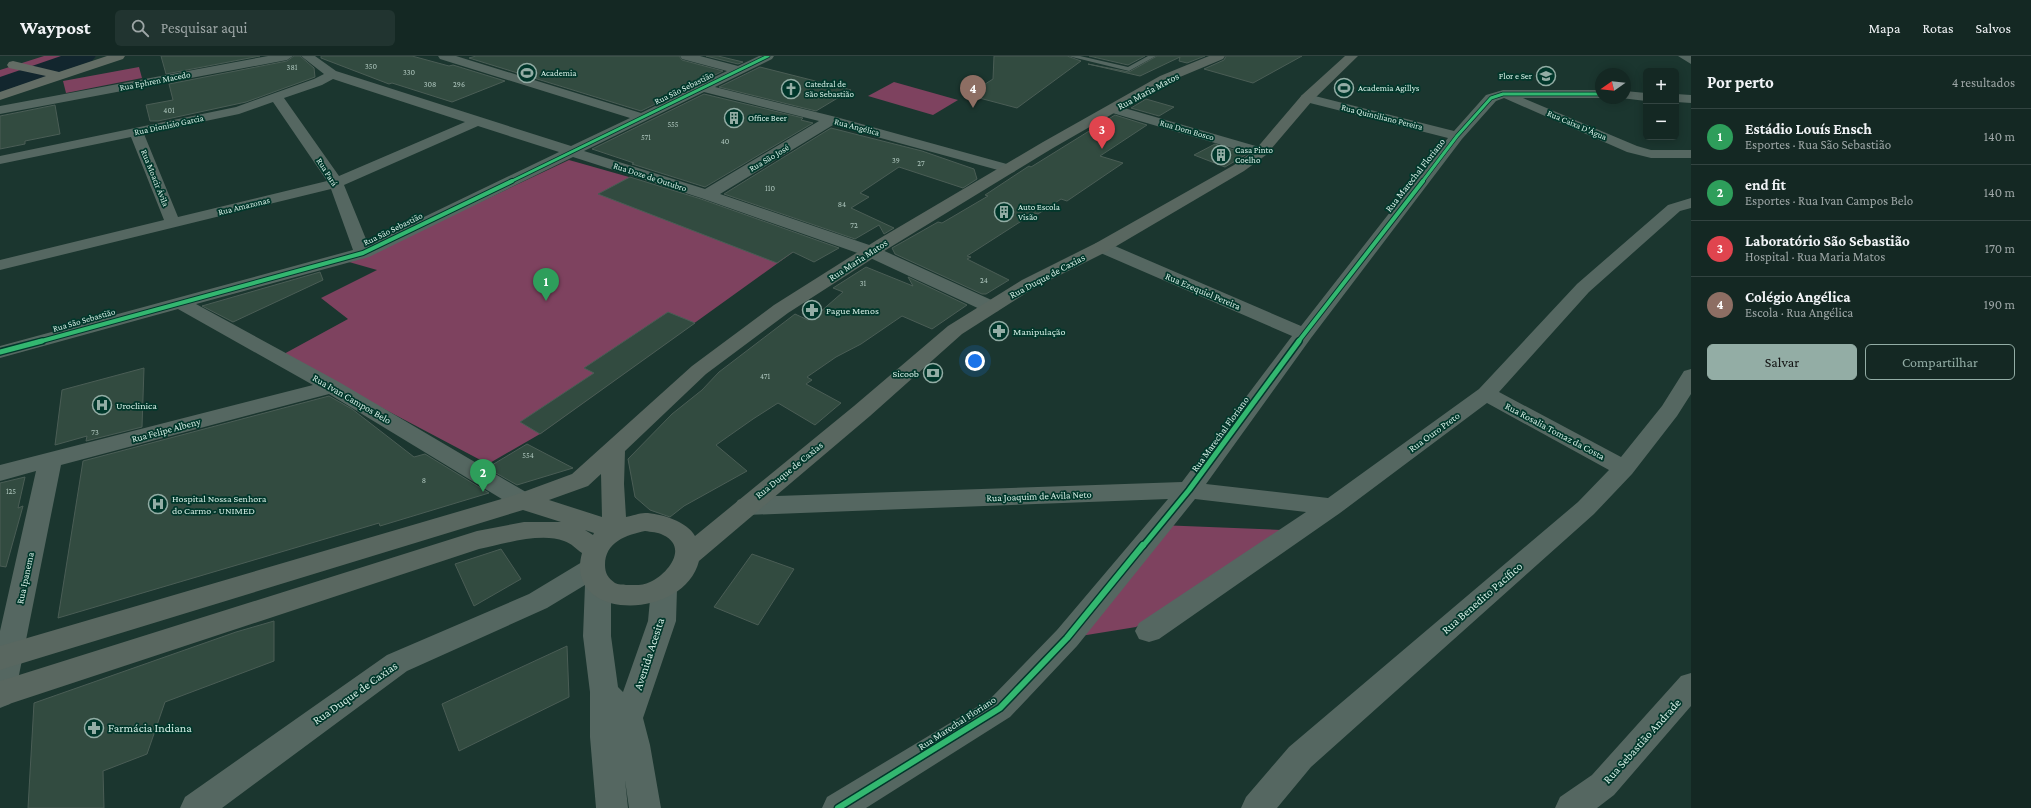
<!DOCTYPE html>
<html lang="pt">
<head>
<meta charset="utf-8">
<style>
	:root { --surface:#142823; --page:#213430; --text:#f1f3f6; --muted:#9da6a6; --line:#334441; --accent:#93ada5 }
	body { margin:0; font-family:"Crimson Pro",serif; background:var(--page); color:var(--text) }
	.controls { position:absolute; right:12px; top:12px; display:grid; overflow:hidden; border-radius:6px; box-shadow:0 2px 10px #0003 }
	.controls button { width:36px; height:36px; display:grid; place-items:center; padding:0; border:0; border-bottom:1px solid var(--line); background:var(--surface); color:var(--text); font:20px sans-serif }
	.compass { position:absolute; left:1595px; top:12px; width:36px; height:36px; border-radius:50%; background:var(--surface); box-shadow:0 2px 10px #0003; rotate:256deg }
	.you { position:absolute; left:975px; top:305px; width:14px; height:14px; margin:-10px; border:3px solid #fff; border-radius:50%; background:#1a73e8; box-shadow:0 0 0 6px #1a73e833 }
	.badge { display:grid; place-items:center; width:26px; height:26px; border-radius:50%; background:var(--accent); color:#fff; font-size:13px; font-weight:700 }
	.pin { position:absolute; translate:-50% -33px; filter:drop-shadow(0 1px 2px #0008) }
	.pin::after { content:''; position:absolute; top:21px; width:14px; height:12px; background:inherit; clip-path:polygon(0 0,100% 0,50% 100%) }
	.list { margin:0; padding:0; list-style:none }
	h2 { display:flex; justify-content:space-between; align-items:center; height:52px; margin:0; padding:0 16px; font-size:17px }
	h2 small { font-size:13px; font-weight:400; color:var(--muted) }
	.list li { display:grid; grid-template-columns:26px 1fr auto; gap:12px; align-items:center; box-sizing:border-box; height:56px; padding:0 16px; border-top:1px solid var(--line) }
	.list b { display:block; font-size:15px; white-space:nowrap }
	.list p { margin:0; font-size:13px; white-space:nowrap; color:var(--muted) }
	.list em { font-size:13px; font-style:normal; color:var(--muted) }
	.actions { display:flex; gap:8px; padding:12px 16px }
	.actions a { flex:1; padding:9px 0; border:1px solid var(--accent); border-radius:6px; text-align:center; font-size:14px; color:var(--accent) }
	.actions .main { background:var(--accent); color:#111 }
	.icon { flex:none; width:22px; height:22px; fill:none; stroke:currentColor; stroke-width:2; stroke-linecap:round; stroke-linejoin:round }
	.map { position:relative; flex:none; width:1691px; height:752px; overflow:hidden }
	header { display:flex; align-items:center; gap:24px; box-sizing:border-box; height:56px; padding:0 20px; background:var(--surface); border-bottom:1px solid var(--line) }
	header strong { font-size:19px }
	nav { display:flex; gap:22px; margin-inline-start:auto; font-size:14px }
	.search { width:280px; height:36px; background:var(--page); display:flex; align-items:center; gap:10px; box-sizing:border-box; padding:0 14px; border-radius:6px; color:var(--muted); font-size:15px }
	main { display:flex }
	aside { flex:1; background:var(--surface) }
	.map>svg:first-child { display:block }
</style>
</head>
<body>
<header>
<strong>Waypost</strong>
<div class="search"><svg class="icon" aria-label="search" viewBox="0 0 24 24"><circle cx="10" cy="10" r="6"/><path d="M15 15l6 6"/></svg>Pesquisar aqui</div>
<nav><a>Mapa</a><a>Rotas</a><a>Salvos</a></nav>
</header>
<main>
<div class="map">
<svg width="1691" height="752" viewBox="0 0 1691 752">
	<rect width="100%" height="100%" fill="#1b362f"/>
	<g fill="#7e425f">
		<polygon points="44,0 96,0 0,35 0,14"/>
		<polygon points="139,11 142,22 66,37 63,25"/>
		<polygon points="894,26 958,44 933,59 868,40"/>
		<polygon points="569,104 629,121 810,184 540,378 488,408 282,299 348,263 321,242 377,214 349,206 366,200"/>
		<polygon points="1159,469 1282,474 1136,571 1062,583"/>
	</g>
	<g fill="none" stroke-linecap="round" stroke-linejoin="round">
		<polygon fill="#12262e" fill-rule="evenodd" points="61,0 96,0 92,5 0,36 0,21"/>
	</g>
	<g fill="#324b40" stroke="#4a5d55">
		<polygon points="161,0 260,0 166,18"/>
		<polygon points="294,0 300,0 314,12 315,21 246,46 158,65 150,65 146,49 173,44 169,28 287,5"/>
		<polygon points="321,0 412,0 449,10 453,9 505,25 452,46 392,27 389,28 321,2"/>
		<polygon points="476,0 679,0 682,4 723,15 641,55 469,2"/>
		<polygon points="706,0 718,0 743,6 738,8"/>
		<polygon points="994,0 1067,0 1081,5 1017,52 968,39 993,23"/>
		<polygon points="1089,0 1145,0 1128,9"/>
		<polygon points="1157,0 1205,0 1187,7 1179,5 1180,1 1140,20 1088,8 1129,16"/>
		<polygon points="1226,0 1302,0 1253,27 1204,13 1224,4"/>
		<polygon points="760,11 851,34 816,55 719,31"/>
		<polygon points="704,38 803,62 801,64 813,67 705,131 632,108 634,107 592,93"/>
		<polygon points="1146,43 1174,51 1159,60 1131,52"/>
		<polygon points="55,49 60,78 25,85 25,88 0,93 0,60"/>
		<polygon points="1115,59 1147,69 1100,100 1123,107 1067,145 1061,143 1038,158 1034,157 967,200 971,201 967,203 1009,224 986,238 982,238 895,198 892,192 938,166 942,167 988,140 985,139 1029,110 1031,111"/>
		<polygon points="831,72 922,95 974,113 977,123 963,132 899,111 860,137 869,141 851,152 894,172 884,178 879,169 855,183 724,138"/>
		<polygon points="1215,88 1247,98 1225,111 1194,99"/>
		<polygon points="630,121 701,143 839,192 814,206 793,196 777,207 598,138"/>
		<polygon points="866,211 913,230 908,221 967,249 932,273 902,260 861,288 836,301 807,321 812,324 806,328 841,347 815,369 778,347 753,363 716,389 747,415 684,450 670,461 650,454 635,441 628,403 672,358 702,334 719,316 795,258 808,264 819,257 843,236 833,232"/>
		<polygon points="320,216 323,224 233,266 202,250"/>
		<polygon points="668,256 695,267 540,378 520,366 594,317 584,312"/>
		<polygon points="144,312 142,371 86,385 87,380 55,389 62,334"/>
		<polygon points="329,340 352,353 414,401 425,398 489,437 380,470 379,467 58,562 83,405"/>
		<polygon points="527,388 573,412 517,429 487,412"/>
		<polygon points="25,421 18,452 23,450 6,511 0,510 0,427"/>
		<polygon points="501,493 521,523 474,550 455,508"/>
		<polygon points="752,498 794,513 758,569 714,551"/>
		<polygon points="274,565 274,605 165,646 147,698 103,715 104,752 28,752 34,647 236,576"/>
		<polygon points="567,590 569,641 459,695 442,648"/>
	</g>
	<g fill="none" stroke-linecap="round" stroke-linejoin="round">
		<polygon fill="#556761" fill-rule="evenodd" points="1068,0 1080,0 1128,11 1148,0 1156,0 1129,15"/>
		<g fill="#556761" fill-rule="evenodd">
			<polygon points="268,0 293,0 287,4 0,58 0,50"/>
			<path d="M301 0H315L336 15 571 90 630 62 440 3 438 0H456L641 57 727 15 682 3 680 0H700L738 10 759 0H774L772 3 715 31 836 61 1014 110 1016 113 1014 116 1009 117 833 69 720 138 878 192 998 247 1000 251 998 255 991 257 984 255 866 200 701 142 573 101 369 201 196 248 339 326 531 439 535 445 531 451 523 453 515 451 329 338 61 409 15 639 10 648 0 652V575L36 415 0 425V409L313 329 178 253 0 302V290L353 194 331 133 0 214V204L164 164 131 81 0 108V100L236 51 314 23 324 18ZM333 23 345 27 465 66 339 120 284 42 322 29ZM704 36 819 65 705 133 584 95ZM273 46 327 125 178 161 144 78 239 58ZM478 70 559 96 368 188 344 129Z"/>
			<polygon points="1678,0 1691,0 1691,8"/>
			<polygon points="1503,34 1601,34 1601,42 1523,42 1637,90 1651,94 1691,94 1691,102 1651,102 1627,96 1504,42 1496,45 1462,83 1311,282 1206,428 1328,442 1479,333 1577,228 1668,149 1691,142 1691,152 1680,155 1589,236 1499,336 1621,401 1662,350 1684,315 1691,313 1691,338 1677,360 1632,418 1594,458 1311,711 1277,752 1241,752 1246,741 1289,691 1578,446 1609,414 1487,347 1340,457 1159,583 1149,586 1139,583 1135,575 1139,567 1306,456 1195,443 1077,590 1010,661 866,752 822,752 827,741 990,643 1057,574 1168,443 746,459 738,456 734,450 738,444 746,441 1182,426 1292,280 1096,195 1093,191 1096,187 1102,186 1108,187 1301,270 1448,82 1302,45 1300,42 1302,39 1307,38 1454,75 1486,39"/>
			<polygon points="1625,35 1646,37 1646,45 1621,42 1625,42"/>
			<polygon points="1676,38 1691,39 1691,47 1676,46"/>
			<polygon points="1114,49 1266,93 1268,96 1266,99 1256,99 1109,56 1107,53 1109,50"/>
			<polygon points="591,503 600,506 604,513 601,519 607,521 611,528 611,580 618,631 623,636 648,565 651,533 655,526 664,523 673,526 677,533 676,565 643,662 650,689 661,752 629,752 625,724 628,752 596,752 590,681 590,636 583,580 585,529 547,552 407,615 222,752 180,752 185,741 387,599 529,538 582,506"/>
			<polygon points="1691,617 1691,650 1614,739 1597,752 1555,752 1560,741 1592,719 1681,620"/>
		</g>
		<path fill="#596760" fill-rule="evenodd" d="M1209 0H1225L1223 3 1168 26 1053 92 889 192 788 257 706 318 625 395 624 428 626 461C632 460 639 457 645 457 660 457 688 466 695 480L854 350 948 270 1022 224 1096 187 1234 109 1256 93 1302 39 1345 0H1358L1312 45 1266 99 1244 115 1108 195 1034 232 962 278 870 360 699 505C684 565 563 566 582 497 576 493 571 487 564 485 541 476 503 488 479 493L0 651V625L477 475 524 466H561L523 454 0 614V590L515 439 572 418 692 310 774 249 877 184 1043 86 1160 20ZM601 418 602 461 549 444 588 430ZM585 474 594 477 593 479ZM645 475C651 476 658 476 663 479 689 491 668 518 650 526 643 530 635 529 626 529 623 528 618 529 615 527 608 522 605 517 605 509 605 486 626 479 645 475Z"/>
		<polygon fill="#636d65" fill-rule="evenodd" points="107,0 125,0 123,3 0,44 0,36 46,20 9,12 7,9 9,6 13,5 59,16"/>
		<defs>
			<g id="cycleway-far3">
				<polyline points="510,126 768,0"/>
				<polyline points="1422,126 1457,80 1491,42 1503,38 1601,38"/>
			</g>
			<g id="cycleway-far2">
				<polyline points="38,286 363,197 512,125"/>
				<polyline points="1298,286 1423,125"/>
			</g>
			<g id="cycleway-far1">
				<polyline points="0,296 42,285"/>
				<polyline points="1143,490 1189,434 1299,285"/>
			</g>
			<polyline id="cycleway" points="838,752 1000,652 1067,582 1143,489"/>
		</defs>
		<use href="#cycleway-far3" stroke="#01372b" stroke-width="4.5"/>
		<use href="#cycleway-far2" stroke="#01372b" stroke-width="6"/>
		<use href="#cycleway-far1" stroke="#01372b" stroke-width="8"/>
		<use href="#cycleway" stroke="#01372b" stroke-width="9"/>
		<use href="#cycleway-far3" stroke="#33b770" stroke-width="3"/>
		<use href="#cycleway-far2" stroke="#33b770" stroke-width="4"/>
		<use href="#cycleway-far1" stroke="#33b770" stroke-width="5"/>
		<use href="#cycleway" stroke="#33b770" stroke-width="6"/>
	</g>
	<defs>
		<symbol id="stadium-ring" viewBox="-11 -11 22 22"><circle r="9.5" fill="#01372b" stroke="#93ada5" stroke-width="1.5"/><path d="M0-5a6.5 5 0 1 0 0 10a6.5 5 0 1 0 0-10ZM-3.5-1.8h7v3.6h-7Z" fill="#93ada5"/></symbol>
		<symbol id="school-ring" viewBox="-11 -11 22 22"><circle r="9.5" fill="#01372b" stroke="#93ada5" stroke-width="1.5"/><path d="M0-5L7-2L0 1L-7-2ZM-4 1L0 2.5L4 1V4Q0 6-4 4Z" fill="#93ada5"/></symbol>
		<symbol id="church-ring" viewBox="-11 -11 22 22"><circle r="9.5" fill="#01372b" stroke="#93ada5" stroke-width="1.5"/><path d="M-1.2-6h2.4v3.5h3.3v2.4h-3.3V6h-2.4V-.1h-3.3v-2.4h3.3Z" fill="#93ada5"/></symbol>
		<symbol id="building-ring" viewBox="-11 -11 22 22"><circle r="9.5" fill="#01372b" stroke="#93ada5" stroke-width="1.5"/><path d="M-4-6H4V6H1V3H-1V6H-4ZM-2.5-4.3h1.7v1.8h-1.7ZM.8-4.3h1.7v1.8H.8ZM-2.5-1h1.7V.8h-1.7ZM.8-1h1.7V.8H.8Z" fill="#93ada5"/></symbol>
		<symbol id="pharmacy-ring" viewBox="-11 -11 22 22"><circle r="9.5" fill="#01372b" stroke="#93ada5" stroke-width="1.5"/><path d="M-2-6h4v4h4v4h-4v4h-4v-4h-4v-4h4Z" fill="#93ada5"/></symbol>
		<symbol id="bank-ring" viewBox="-11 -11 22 22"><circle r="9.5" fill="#01372b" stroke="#93ada5" stroke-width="1.5"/><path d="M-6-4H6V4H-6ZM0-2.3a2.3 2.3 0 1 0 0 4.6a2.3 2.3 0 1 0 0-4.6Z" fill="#93ada5"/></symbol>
		<symbol id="hospital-ring" viewBox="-11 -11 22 22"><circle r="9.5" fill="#01372b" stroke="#93ada5" stroke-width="1.5"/><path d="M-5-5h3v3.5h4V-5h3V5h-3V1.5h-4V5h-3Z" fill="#93ada5"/></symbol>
	</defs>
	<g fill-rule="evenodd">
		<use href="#stadium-ring" x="516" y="6" width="22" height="22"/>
		<use href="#school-ring" x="1535" y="9" width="22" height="22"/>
		<use href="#stadium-ring" x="1333" y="21" width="22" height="22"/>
		<use href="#church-ring" x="780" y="22" width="22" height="22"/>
		<use href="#building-ring" x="723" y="51" width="22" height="22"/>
		<use href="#building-ring" x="1210" y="88" width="22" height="22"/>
		<use href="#building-ring" x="993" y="145" width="22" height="22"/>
		<use href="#pharmacy-ring" x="801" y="243" width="22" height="22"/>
		<use href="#pharmacy-ring" x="988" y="264" width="22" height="22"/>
		<use href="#bank-ring" x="922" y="306" width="22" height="22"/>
		<use href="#hospital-ring" x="91" y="338" width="22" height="22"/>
		<use href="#hospital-ring" x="147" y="437" width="22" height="22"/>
		<use href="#pharmacy-ring" x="83" y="661" width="22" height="22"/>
	</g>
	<g text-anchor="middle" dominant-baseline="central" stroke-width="3.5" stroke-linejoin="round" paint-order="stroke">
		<g font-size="8" fill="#acc4bb">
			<text x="371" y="10">350</text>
			<text x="292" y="11">381</text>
			<text x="409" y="16">330</text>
			<text x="430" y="28">308</text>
			<text x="459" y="28">296</text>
			<text x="169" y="54">401</text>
			<text x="673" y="68">555</text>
			<text x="646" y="81">571</text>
			<text x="725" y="85">40</text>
			<text x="896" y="104">39</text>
			<text x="921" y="107">27</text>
			<text x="770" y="132">110</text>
			<text x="842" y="148">84</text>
			<text x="854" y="169">72</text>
			<text x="984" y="224">24</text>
			<text x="863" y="227">31</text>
			<text x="765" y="320">471</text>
			<text x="95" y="376">73</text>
			<text x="528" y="399">554</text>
			<text x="424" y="424">8</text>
			<text x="11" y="435">125</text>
		</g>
		<g font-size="9" fill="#d4ede4" stroke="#01372b" text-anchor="start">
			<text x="541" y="17">Academia</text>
			<text x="1532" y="20" text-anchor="end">Flor e Ser</text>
			<text x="805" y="28">Catedral de<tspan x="805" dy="10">São Sebastião</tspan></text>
			<text x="1358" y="32">Academia Agillys</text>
			<text x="748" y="62">Office Beer</text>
			<text x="1235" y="94">Casa Pinto<tspan x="1235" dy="10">Coelho</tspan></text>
			<text x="1018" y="151">Auto Escola<tspan x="1018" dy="10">Visão</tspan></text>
		</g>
		<g font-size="9" fill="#d4ede4" stroke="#01372b">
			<text transform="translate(155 25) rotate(-11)">Rua Ephren Macedo</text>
			<text transform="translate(684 32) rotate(-26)">Rua São Sebastião</text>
			<text transform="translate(1382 61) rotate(14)">Rua Quintiliano Pereira</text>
			<text transform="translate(169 69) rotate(-12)">Rua Dionisio Garcia</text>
			<text transform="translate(1577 69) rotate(23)">Rua Caixa D'Água</text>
			<text transform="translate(857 71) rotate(15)">Rua Angélica</text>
			<text transform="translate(1187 74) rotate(16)">Rua Dom Bosco</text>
			<text transform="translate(769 102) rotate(-31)">Rua São José</text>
			<text transform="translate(327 116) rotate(57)">Rua Pará</text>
			<text transform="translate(650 121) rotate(18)">Rua Doze de Outubro</text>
			<text transform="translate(155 122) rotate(68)">Rua Moacir Ávila</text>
			<text transform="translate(244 150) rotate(-14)">Rua Amazonas</text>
			<text transform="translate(393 173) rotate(-26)">Rua São Sebastião</text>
			<text transform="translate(84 264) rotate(-16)">Rua São Sebastião</text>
		</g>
		<g font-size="10" fill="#d4ede4" stroke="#01372b">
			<text transform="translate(1148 35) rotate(-28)">Rua Maria Matos</text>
			<text transform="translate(1415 119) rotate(-52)">Rua Marechal Floriano</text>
			<text transform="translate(858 204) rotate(-33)">Rua Maria Matos</text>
			<text transform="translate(1047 220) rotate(-28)">Rua Duque de Caxias</text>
			<text transform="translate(1203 235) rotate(23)">Rua Ezequiel Pereira</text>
			<text transform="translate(352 343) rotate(30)">Rua Ivan Campos Belo</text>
			<text transform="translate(166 374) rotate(-15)">Rua Felipe Albeny</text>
			<text transform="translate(1555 375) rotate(28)">Rua Rosalia Tomaz da Costa</text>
			<text transform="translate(1434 376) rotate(-36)">Rua Ouro Preto</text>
			<text transform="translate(1220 378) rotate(-54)">Rua Marechal Floriano</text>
			<text transform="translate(789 414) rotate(-39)">Rua Duque de Caxias</text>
			<text transform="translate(1039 440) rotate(-2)">Rua Joaquim de Avila Neto</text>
			<text transform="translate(25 522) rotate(-78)">Rua Ipanema</text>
			<text transform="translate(957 667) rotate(-33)">Rua Marechal Floriano</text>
		</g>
		<g font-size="10" fill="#d4ede4" stroke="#01372b" text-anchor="start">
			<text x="826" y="254">Pague Menos</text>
			<text x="1013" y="275">Manipulação</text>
			<text x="919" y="317" text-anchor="end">Sicoob</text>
			<text x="116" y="349">Uroclinica</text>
			<text x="172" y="442">Hospital Nossa Senhora<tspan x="172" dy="12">do Carmo - UNIMED</tspan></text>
		</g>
		<g font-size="12" fill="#d4ede4" stroke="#01372b">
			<text transform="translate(1482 542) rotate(-41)">Rua Benedito Pacífico</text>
			<text transform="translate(649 598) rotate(-72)">Avenida Acesita</text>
			<text transform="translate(355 637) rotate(-35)">Rua Duque de Caxias</text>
			<text transform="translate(1642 685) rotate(-48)">Rua Sebastião Andrade</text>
		</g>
		<g font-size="12" fill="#d4ede4" stroke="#01372b" text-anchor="start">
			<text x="108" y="672">Farmácia Indiana</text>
		</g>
	</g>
</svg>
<div class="controls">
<button>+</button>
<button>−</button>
</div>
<svg class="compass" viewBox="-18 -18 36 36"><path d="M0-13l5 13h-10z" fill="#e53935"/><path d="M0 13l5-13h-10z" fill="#9da6a6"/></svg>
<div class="you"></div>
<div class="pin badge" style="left:546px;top:245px;background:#2e9e5b">1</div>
<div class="pin badge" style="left:483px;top:436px;background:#2e9e5b">2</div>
<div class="pin badge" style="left:1102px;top:93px;background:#e0444e">3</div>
<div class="pin badge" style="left:973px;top:52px;background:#8d6e63">4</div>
</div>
<aside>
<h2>Por perto<small>4 resultados</small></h2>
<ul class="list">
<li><span class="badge" style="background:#2e9e5b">1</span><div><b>Estádio Louís Ensch</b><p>Esportes · Rua São Sebastião</p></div><em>140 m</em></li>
<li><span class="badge" style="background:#2e9e5b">2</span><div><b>end fit</b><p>Esportes · Rua Ivan Campos Belo</p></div><em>140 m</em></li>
<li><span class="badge" style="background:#e0444e">3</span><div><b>Laboratório São Sebastião</b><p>Hospital · Rua Maria Matos</p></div><em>170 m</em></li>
<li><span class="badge" style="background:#8d6e63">4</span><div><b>Colégio Angélica</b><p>Escola · Rua Angélica</p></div><em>190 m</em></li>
</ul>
<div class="actions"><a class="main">Salvar</a><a>Compartilhar</a></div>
</aside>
</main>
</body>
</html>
